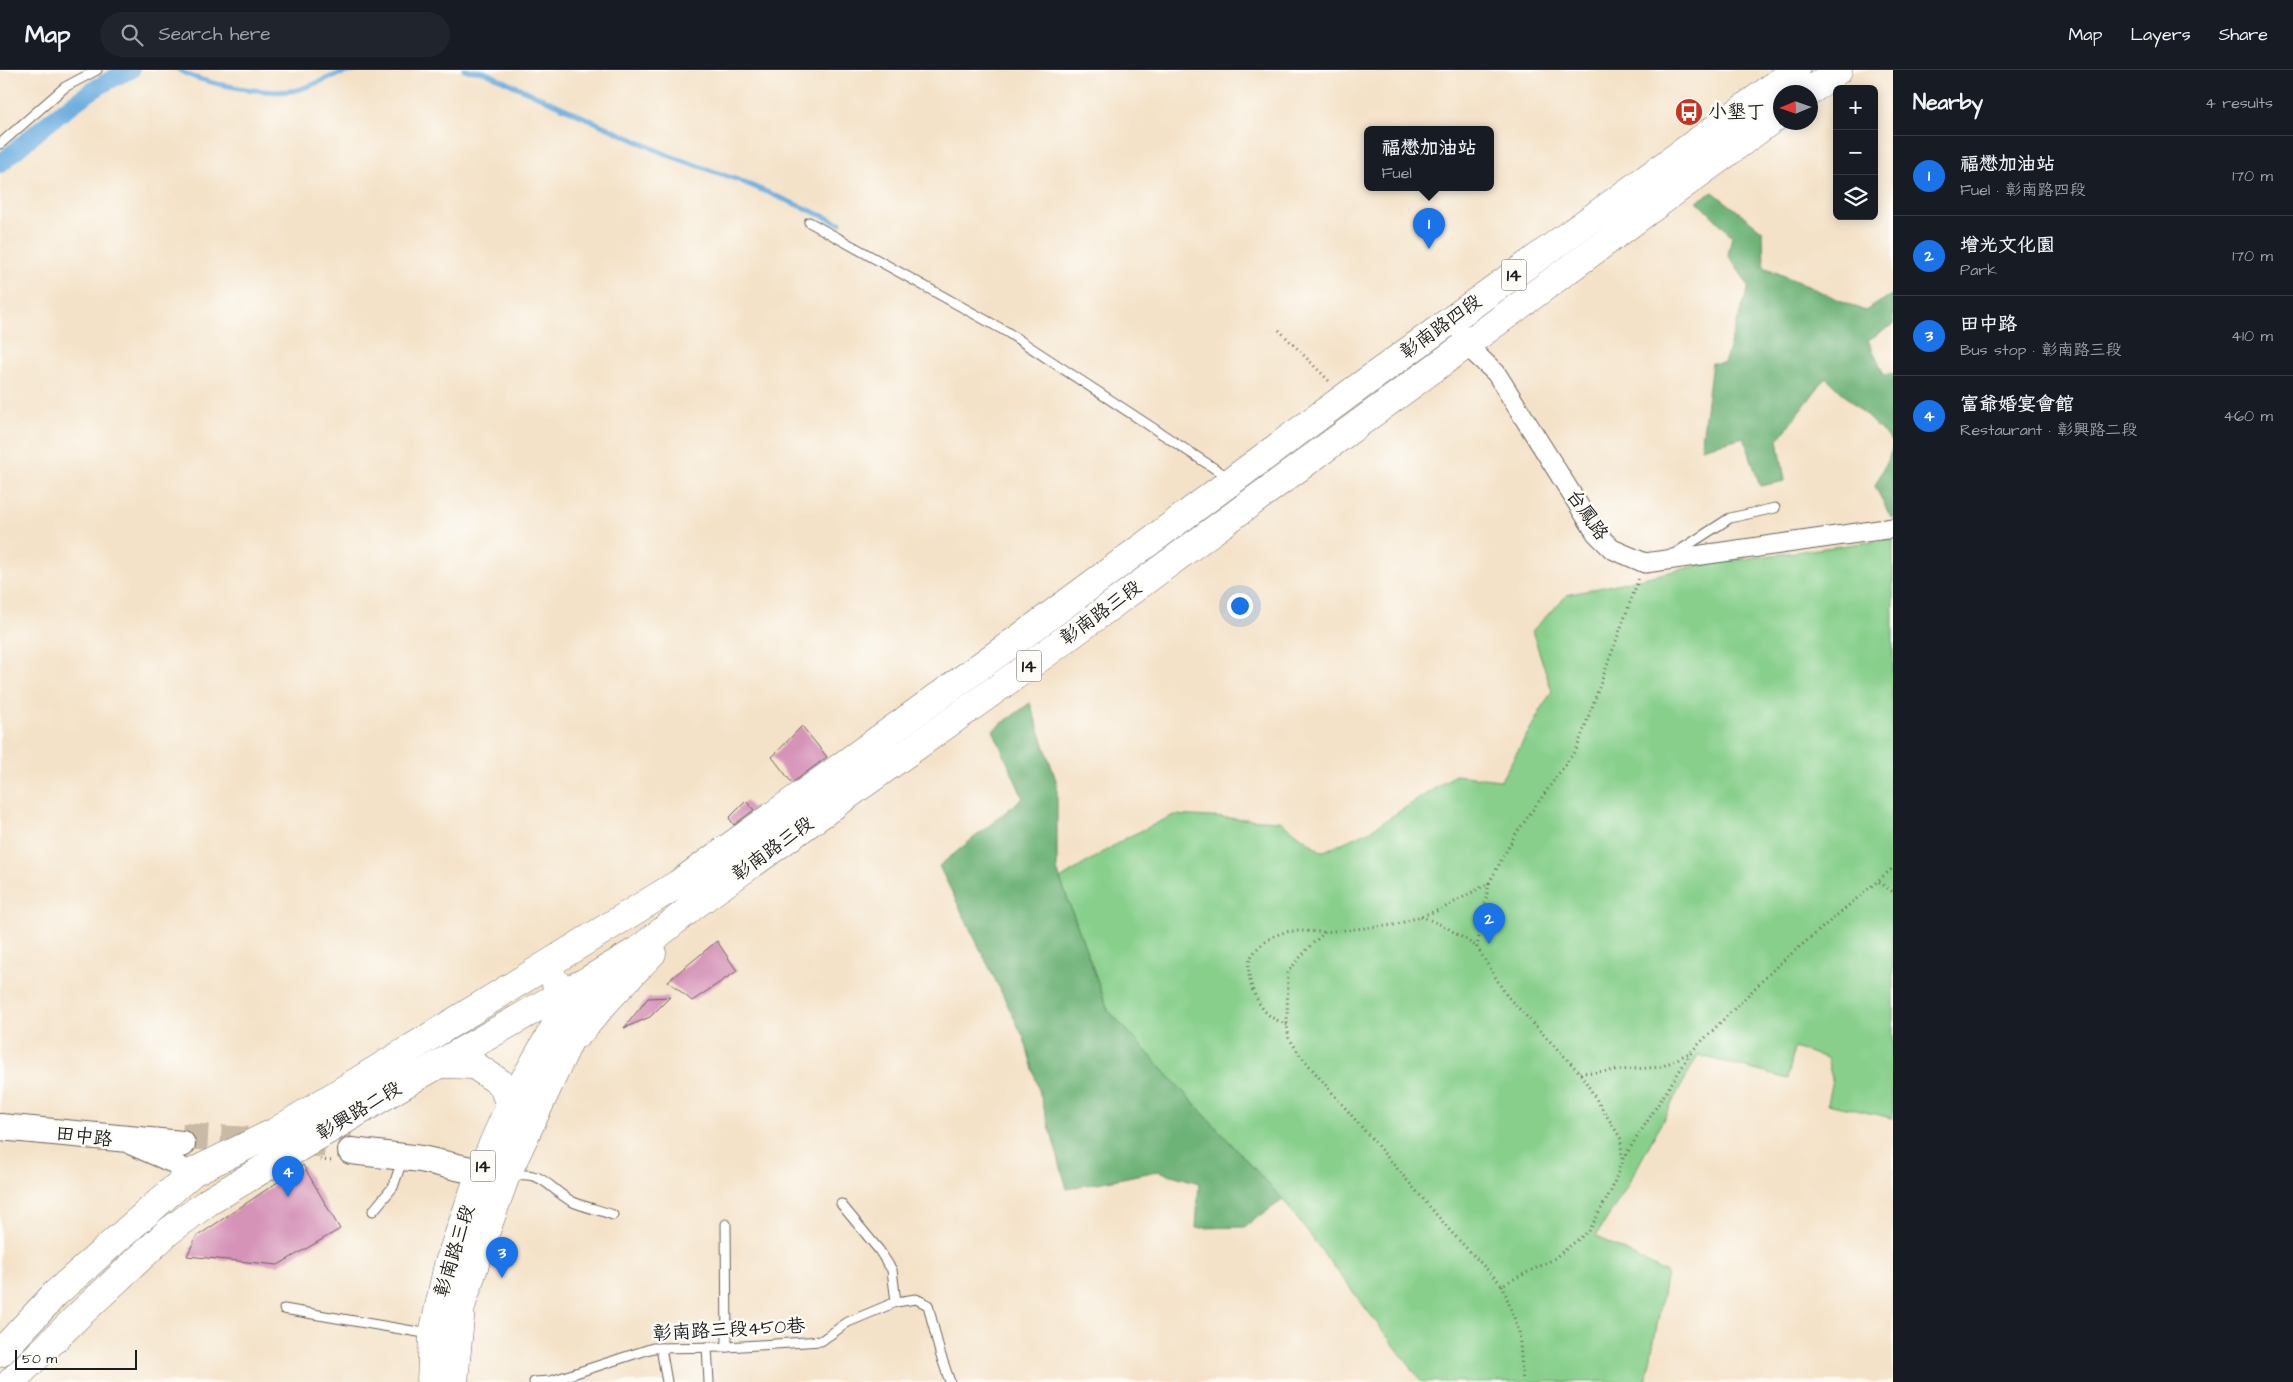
<!DOCTYPE html>
<html lang="en">
<head>
<meta charset="utf-8">
<style>
	:root { --surface:#171b24; --page:#20242c; --text:#f1f3f6; --muted:#9ea1a6; --line:#363941; --accent:#1a73e8 }
	body { margin:0; font-family:"Architects Daughter","LXGW WenKai TC",sans-serif; background:var(--page); color:var(--text) }
	.controls { position:absolute; right:15px; top:15px; display:grid; overflow:hidden; border-radius:8px; box-shadow:0 2px 12px #0003 }
	.controls button { width:45px; height:45px; display:grid; place-items:center; padding:0; border:0; border-bottom:1px solid var(--line); background:var(--surface); color:var(--text); font:25px sans-serif }
	.compass { position:absolute; left:1773px; top:15px; width:45px; height:45px; border-radius:50%; background:var(--surface); box-shadow:0 2px 12px #0003; rotate:268deg }
	.scale { position:absolute; left:15px; bottom:12px; width:122px; box-sizing:border-box; padding-left:5px; border:2px solid #1c1c1c; border-top:0; font-size:14px; line-height:18px; white-space:nowrap; color:#1c1c1c; -webkit-text-stroke:4px #fdfcf7; paint-order:stroke }
	.you { position:absolute; left:1239px; top:535px; width:18px; height:18px; margin:-12px; border:4px solid #fff; border-radius:50%; background:#1a73e8; box-shadow:0 0 0 8px #1a73e833 }
	.badge { display:grid; place-items:center; width:32px; height:32px; border-radius:50%; background:var(--accent); color:#fff; font-size:16px; font-weight:700 }
	.pin { position:absolute; translate:-50% -41px; filter:drop-shadow(0 1px 2px #0008) }
	.pin::after { content:''; position:absolute; top:26px; width:18px; height:15px; background:inherit; clip-path:polygon(0 0,100% 0,50% 100%) }
	.popup { position:absolute; left:1364px; top:56px; width:130px; height:65px; box-sizing:border-box; display:grid; place-content:center; border-radius:8px; background:var(--surface); filter:drop-shadow(0 1px 4px #0005); font-size:16px; white-space:nowrap; color:var(--muted) }
	.popup b { font-size:19px; color:var(--text) }
	.popup::after { content:''; position:absolute; left:50%; top:100%; margin-left:-10px; border:10px solid transparent; border-top-color:var(--surface) }
	.list { margin:0; padding:0; list-style:none }
	h2 { display:flex; justify-content:space-between; align-items:center; height:65px; margin:0; padding:0 20px; font-size:21px }
	h2 small { font-size:16px; font-weight:400; color:var(--muted) }
	.list li { display:grid; grid-template-columns:32px 1fr auto; gap:15px; align-items:center; box-sizing:border-box; height:80px; padding:0 20px; border-top:1px solid var(--line) }
	.list b { display:block; font-size:19px; white-space:nowrap }
	.list p { margin:0; font-size:16px; white-space:nowrap; color:var(--muted) }
	.list em { font-size:16px; font-style:normal; color:var(--muted) }
	.icon { flex:none; width:28px; height:28px; fill:none; stroke:currentColor; stroke-width:2; stroke-linecap:round; stroke-linejoin:round }
	.map { position:relative; flex:none; width:1893px; height:1312px; overflow:hidden }
	header { display:flex; align-items:center; gap:30px; box-sizing:border-box; height:70px; padding:0 25px; background:var(--surface); border-bottom:1px solid var(--line) }
	header strong { font-size:24px }
	nav { display:flex; gap:28px; margin-inline-start:auto; font-size:18px }
	.search { width:350px; height:45px; background:var(--page); display:flex; align-items:center; gap:12px; box-sizing:border-box; padding:0 18px; border-radius:28px; color:var(--muted); font-size:19px }
	main { display:flex }
	aside { flex:1; background:var(--surface) }
	.map>svg:first-child { display:block }
</style>
</head>
<body>
<header>
<strong>Map</strong>
<div class="search"><svg class="icon" aria-label="search" viewBox="0 0 24 24"><circle cx="10" cy="10" r="6"/><path d="M15 15l6 6"/></svg>Search here</div>
<nav><a>Map</a><a>Layers</a><a>Share</a></nav>
</header>
<main>
<div class="map">
<svg width="1893" height="1312" viewBox="0 0 1893 1312">
	<rect width="100%" height="100%" fill="#fdfcf7"/>
	<filter id="ink" filterUnits="userSpaceOnUse"><feTurbulence type="fractalNoise" baseFrequency=".02" numOctaves="2"/><feDisplacementMap in="SourceGraphic" scale="10" xChannelSelector="R" yChannelSelector="G"/><feConvolveMatrix kernelMatrix="1 2 1 2 8 2 1 2 1" color-interpolation-filters="sRGB"/></filter>
	<filter id="wash" filterUnits="userSpaceOnUse"><feTurbulence type="fractalNoise" baseFrequency=".0096" numOctaves="4" result="noise"/><feDisplacementMap in="SourceGraphic" scale="20" xChannelSelector="R" yChannelSelector="G"/><feGaussianBlur stdDeviation="1.12" result="paint"/><feColorMatrix in="noise" values="0 0 0 0 0 0 0 0 0 0 0 0 0 0 0 0 0 1.4 0 .05"/><feComposite in="paint" operator="in"/></filter>
	<g filter="url(#wash)">
		<rect width="100%" height="100%" fill="#f4e2c8"/>
		<polygon fill="#87cf8b" stroke="#527654" points="1893,469 1893,1048 1827,1034 1832,1009 1827,988 1794,978 1788,1009 1698,985 1625,1120 1596,1166 1667,1203 1646,1312 1422,1312 1283,1130 1108,940 1060,809 1126,768 1174,745 1280,751 1322,782 1371,760 1455,705 1501,710 1552,621 1532,561 1567,525 1705,494"/>
		<g fill="#6db277" stroke="#44674a">
			<polygon points="1713,122 1763,161 1764,197 1865,241 1893,224 1893,255 1868,270 1884,305 1893,303 1893,372 1826,307 1778,370 1785,411 1760,416 1744,367 1701,378 1712,293 1724,293 1749,216 1728,185 1732,166 1697,131"/>
			<polygon points="1893,378 1893,448 1891,448 1875,416"/>
			<polygon points="1030,633 1057,713 1057,800 1108,940 1283,1130 1244,1157 1196,1158 1199,1113 1158,1101 1067,1119 1024,968 939,796 1023,728 993,660"/>
		</g>
		<g fill="none" stroke-linecap="round" stroke-linejoin="round">
			<g stroke="#6aaddf" stroke-width="5">
				<path d="M179 0C201 14 271 26 297 20 319 14 335 2 359 0"/>
				<polyline points="464,0 484,2 670,86 738,110 840,153"/>
			</g>
			<path stroke="#6aaddf" stroke-width="18" d="M0 94C35 63 88 17 131 0"/>
		</g>
		<g id="blocks">
			<g fill="#d593b8">
				<polygon points="802,656 827,687 792,713 772,687"/>
				<polygon points="746,731 754,740 734,755 729,748"/>
				<polygon points="717,871 737,901 692,931 668,911"/>
				<polygon points="670,927 650,947 624,958 648,928"/>
				<polygon points="303,1095 340,1159 278,1195 187,1186 196,1167"/>
			</g>
		</g>
	</g>
	<g filter="url(#ink)">
		<use href="#blocks" fill-opacity="0" stroke="#686158" stroke-width="1"/>
		<g fill="none" stroke-linecap="round" stroke-linejoin="round">
			<polyline stroke="#c9baa6" stroke-width="26" stroke-dasharray="26 13" stroke-linecap="butt" points="182,1066 351,1076"/>
			<defs>
				<g id="lane">
					<polyline points="0,74 65,17 97,0"/>
					<polyline points="809,152 1007,262 1229,408"/>
					<polyline points="1674,484 1730,448 1775,438"/>
					<path d="M512 1106C543 1100 547 1117 571 1131 583 1137 600 1140 613 1145"/>
					<polyline points="841,1134 879,1180 892,1200 896,1232"/>
					<polyline points="373,1141 393,1117 402,1091"/>
					<polyline points="726,1154 727,1277"/>
					<polyline points="284,1239 430,1264"/>
					<polyline points="707,1277 709,1312"/>
					<polyline points="661,1278 667,1312"/>
					<polyline points="534,1312 551,1311 653,1278 727,1277 821,1271 848,1252 896,1232 916,1229 928,1235 940,1283 950,1312"/>
				</g>
				<g id="street">
					<polyline points="1462,265 1466,275 1496,303 1596,463 1612,479 1645,493 1893,458"/>
					<polyline points="131,1075 193,1102"/>
				</g>
				<g id="secondary">
					<polyline points="0,1057 182,1074"/>
					<polyline points="351,1081 421,1089 502,1107"/>
				</g>
				<g id="primary">
					<polyline points="1809,22 1838,0"/>
					<polyline points="578,964 609,928 652,883"/>
					<polyline points="441,994 474,995 502,1014 510,1035"/>
					<polyline points="0,1283 55,1224 193,1102 275,1062 678,814 1029,561 1345,327 1796,0"/>
					<polyline points="11,1312 79,1245 168,1162 208,1132 413,1009 561,924 587,911 640,879 696,834 1048,582 1780,44"/>
					<polyline points="431,1312 433,1264 448,1195 480,1103 510,1035 561,946 561,924 555,911"/>
					<polyline points="454,1312 461,1237 482,1172 505,1108 579,950 587,911"/>
				</g>
			</defs>
			<use href="#lane" stroke="#686158" stroke-width="11"/>
			<use href="#street" stroke="#686158" stroke-width="21"/>
			<use href="#secondary" stroke="#686158" stroke-width="28"/>
			<use href="#primary" stroke="#686158" stroke-width="29"/>
			<g stroke="#686158" stroke-width="3" stroke-dasharray="1 4" stroke-linecap="butt">
				<polyline points="1279,260 1330,312"/>
				<polyline points="1879,812 1893,822"/>
				<polyline points="1489,813 1477,877 1507,926 1580,1003 1621,1069 1622,1091 1612,1119 1589,1161 1552,1190 1502,1215 1453,1164 1300,985 1289,968 1287,955 1288,902 1309,877 1325,862 1395,855 1442,839 1489,813 1515,765 1577,678 1639,508"/>
				<polyline points="1421,846 1446,857 1477,877"/>
				<path d="M1287 955C1282 952 1275 950 1270 946 1256 935 1245 907 1250 890 1253 879 1271 866 1282 863 1294 859 1311 862 1324 862"/>
				<polyline points="1580,1003 1661,997 1691,982 1778,895 1893,798"/>
				<polyline points="1623,1089 1691,983"/>
				<polyline points="320,1090 334,1091"/>
				<polyline points="1502,1215 1519,1261 1523,1312"/>
			</g>
			<use href="#lane" stroke="#fff" stroke-width="9"/>
			<use href="#street" stroke="#fff" stroke-width="19"/>
			<use href="#secondary" stroke="#fff" stroke-width="26"/>
			<use href="#primary" stroke="#fff" stroke-width="28"/>
		</g>
	</g>
	<defs>
		<symbol id="bus-disc" viewBox="-11 -11 22 22"><circle r="9.5" fill="#c8321e" stroke="#fdfcf7"/><path d="M-5-6H5V4H4V6H2V4H-2V6H-4V4H-5ZM-3.5-4V0h7V-4ZM-3.5 1.2v1.5H-2V1.2ZM2 1.2v1.5H3.5V1.2Z" fill="#fff"/></symbol>
	</defs>
	<g fill-rule="evenodd">
		<use href="#bus-disc" x="1673" y="26" width="32" height="32"/>
	</g>
	<g text-anchor="middle" dominant-baseline="central" stroke-width="5" stroke-linejoin="round" paint-order="stroke">
		<g fill="#fdfcf7" stroke="#605f5e" stroke-width="1">
			<rect x="1501.5" y="189.5" width="25" height="31" rx="4"/>
			<rect x="1016.5" y="580.5" width="25" height="31" rx="4"/>
			<rect x="470.5" y="1080.5" width="25" height="31" rx="4"/>
		</g>
		<g font-size="18" font-weight="bold" fill="#1c1c1c">
			<text x="1514" y="205">14</text>
			<text x="1029" y="596">14</text>
			<text x="483" y="1096">14</text>
		</g>
		<g font-size="19" fill="#1c1c1c" stroke="#fdfcf7" text-anchor="start">
			<text x="1708" y="42">小墾丁</text>
		</g>
		<g font-size="19" fill="#1c1c1c" stroke="#fdfcf7">
			<text transform="translate(1441 257) rotate(-36)">彰南路四段</text>
			<text transform="translate(1587 445) rotate(55)">台鳳路</text>
			<text transform="translate(1101 543) rotate(-36)">彰南路三段</text>
			<text transform="translate(773 779) rotate(-36)">彰南路三段</text>
			<text transform="translate(359 1041) rotate(-31)">彰興路二段</text>
			<text transform="translate(84 1067) rotate(7)">田中路</text>
			<text transform="translate(455 1181) rotate(-73)">彰南路三段</text>
			<text transform="translate(729 1260) rotate(-3)">彰南路三段450巷</text>
		</g>
	</g>
</svg>
<div class="controls">
<button>+</button>
<button>−</button>
<button><svg class="icon" aria-label="layers" viewBox="0 0 24 24"><path d="M12 4l9 5-9 5-9-5zM3 14l9 5 9-5"/></svg></button>
</div>
<svg class="compass" viewBox="-18 -18 36 36"><path d="M0-13l5 13h-10z" fill="#e53935"/><path d="M0 13l5-13h-10z" fill="#9ea1a6"/></svg>
<div class="scale">50 m</div>
<div class="you"></div>
<div class="pin badge" style="left:1429px;top:179px">1</div>
<div class="popup"><b>福懋加油站</b>Fuel</div>
<div class="pin badge" style="left:1489px;top:874px">2</div>
<div class="pin badge" style="left:502px;top:1208px">3</div>
<div class="pin badge" style="left:288px;top:1127px">4</div>
</div>
<aside>
<h2>Nearby<small>4 results</small></h2>
<ul class="list">
<li><span class="badge">1</span><div><b>福懋加油站</b><p>Fuel · 彰南路四段</p></div><em>170 m</em></li>
<li><span class="badge">2</span><div><b>增光文化園</b><p>Park</p></div><em>170 m</em></li>
<li><span class="badge">3</span><div><b>田中路</b><p>Bus stop · 彰南路三段</p></div><em>410 m</em></li>
<li><span class="badge">4</span><div><b>富爺婚宴會館</b><p>Restaurant · 彰興路二段</p></div><em>460 m</em></li>
</ul>
</aside>
</main>
</body>
</html>
